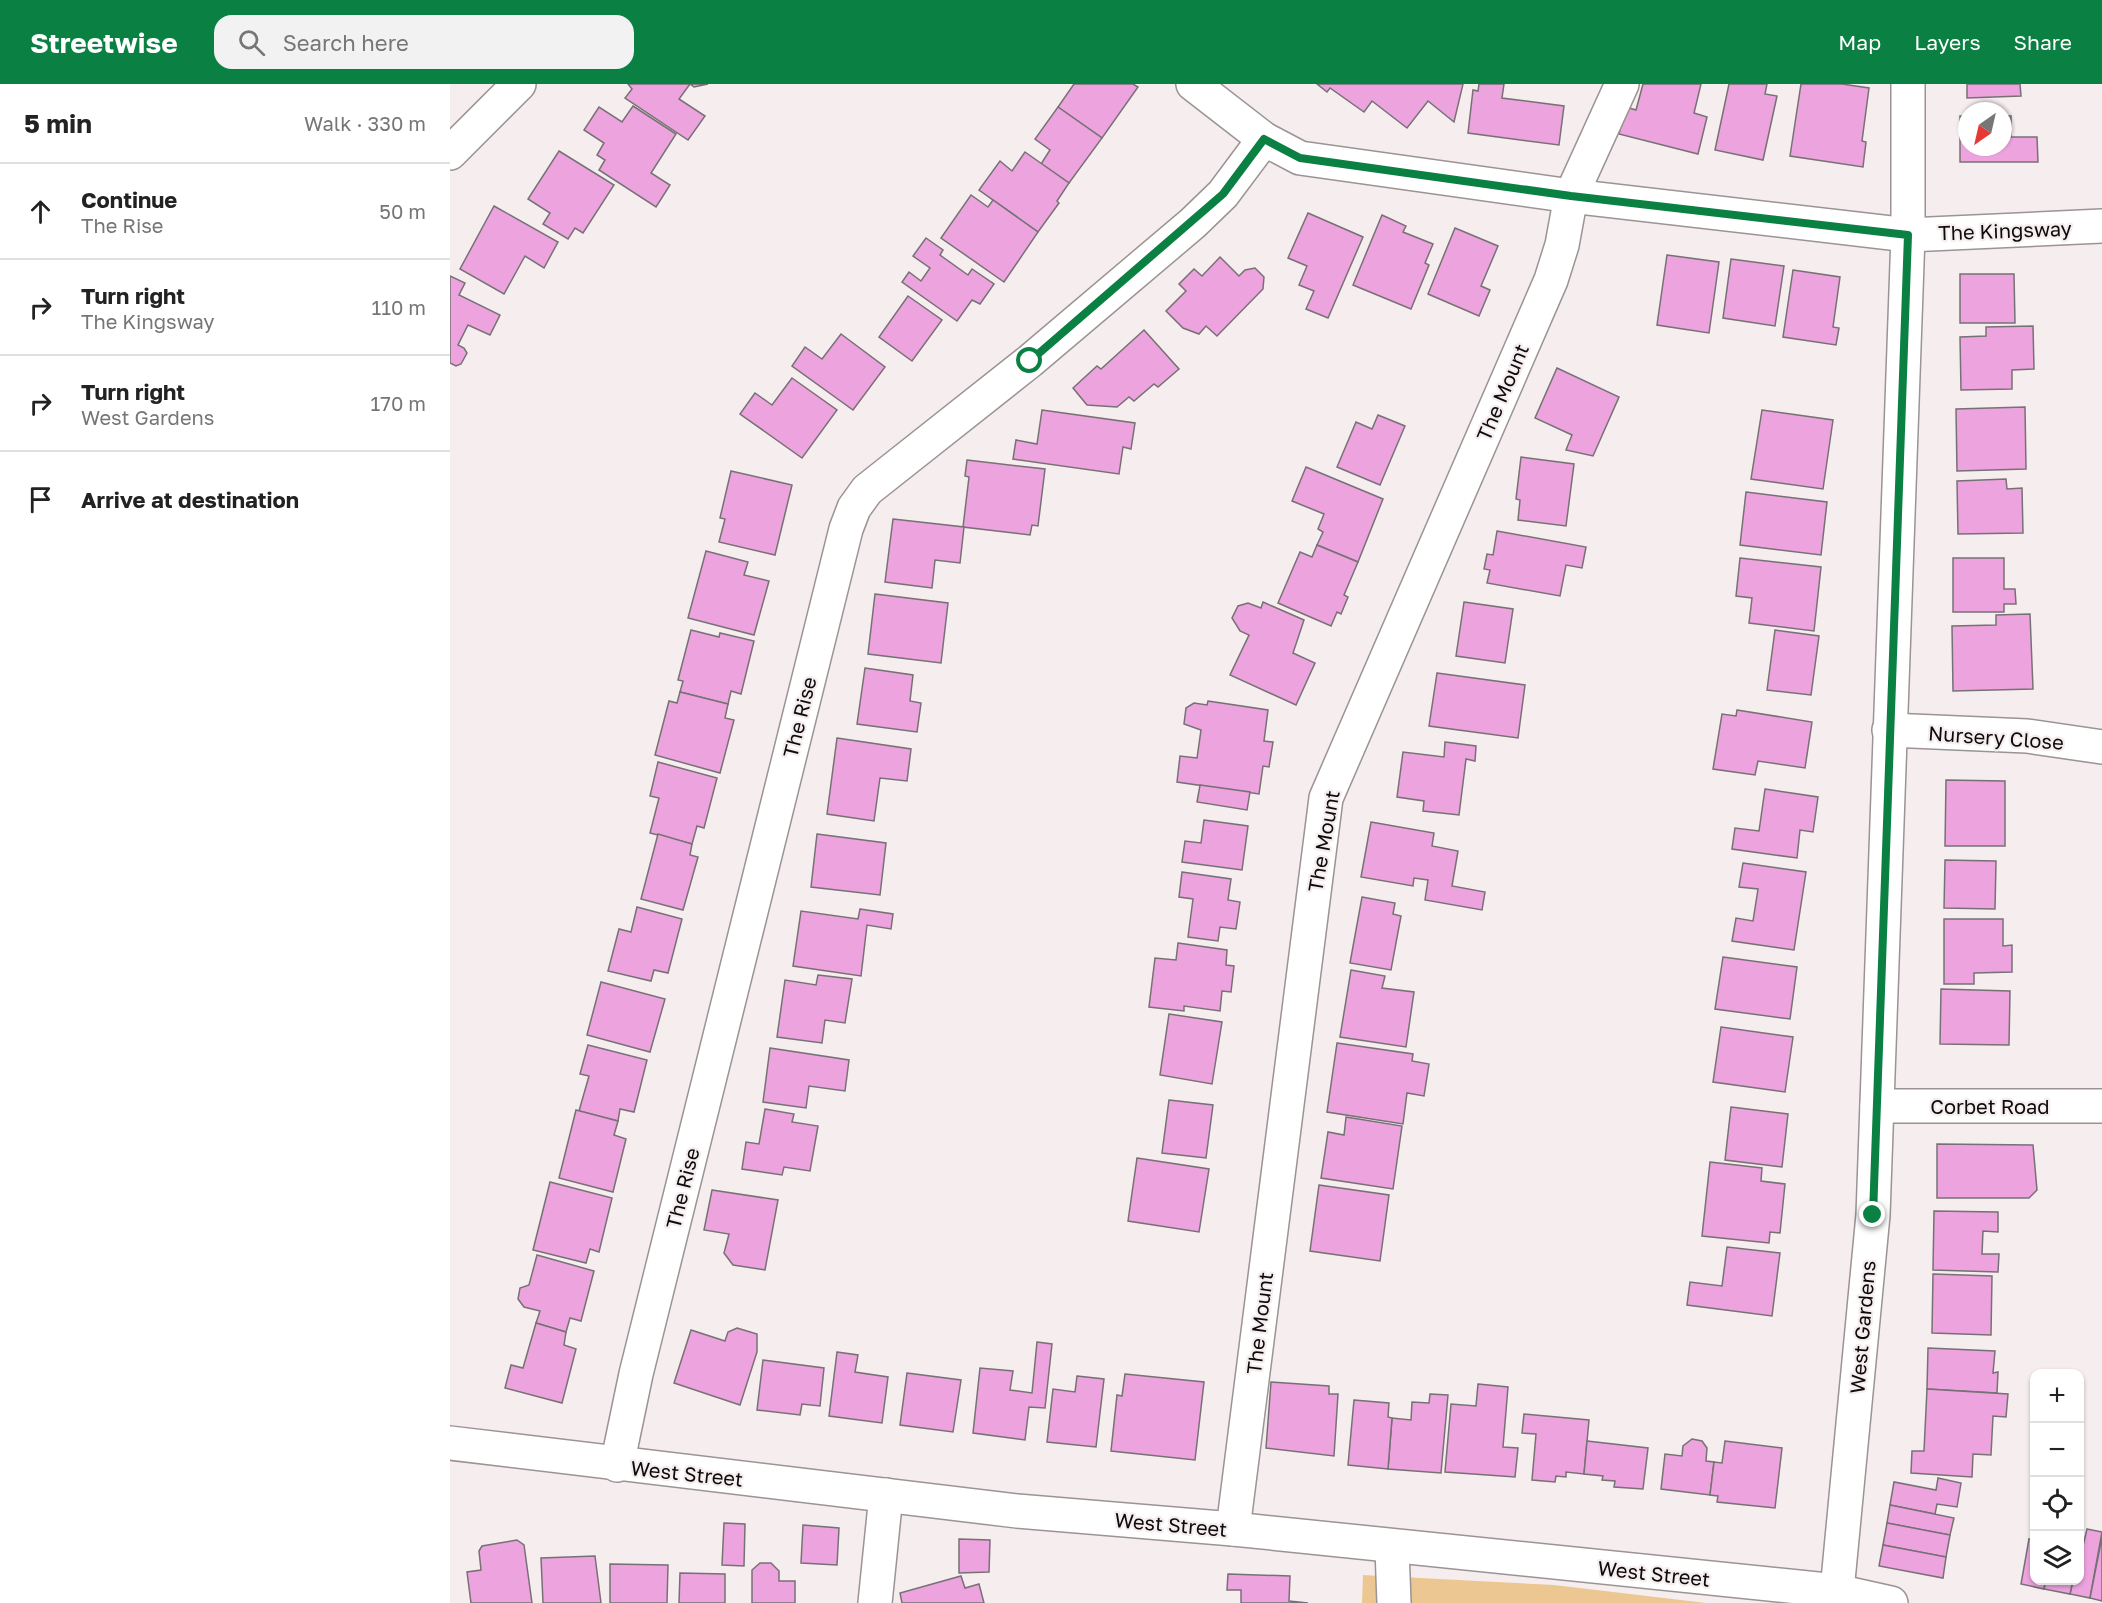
<!DOCTYPE html>
<html lang="en">
<head>
<meta charset="utf-8">
<style>
	:root { --surface:#fff; --page:#f2f2f2; --text:#222; --muted:#767676; --line:#e0e0e0; --accent:#0b8043 }
	body { margin:0; font-family:"Golos Text",sans-serif; background:var(--page); color:var(--text) }
	.controls { position:absolute; right:18px; bottom:18px; display:grid; overflow:hidden; border-radius:12px; box-shadow:0 2px 4px #0004 }
	.controls button { width:54px; height:54px; display:grid; place-items:center; padding:0; border:0; border-bottom:2px solid var(--line); background:var(--surface); color:var(--text); font:30px sans-serif }
	.compass { position:absolute; left:1508px; top:18px; width:54px; height:54px; border-radius:50%; background:var(--surface); box-shadow:0 2px 4px #0004; rotate:214deg }
	.stop { position:absolute; width:18px; height:18px; margin:-14px; border:4px solid #0b8043; border-radius:50%; background:#fff }
	.stop.end { background:#0b8043; border-color:#fff; box-shadow:0 2px 6px #0008 }
	.list { margin:0; padding:0; list-style:none }
	h2 { display:flex; justify-content:space-between; align-items:center; height:78px; margin:0; padding:0 24px; font-size:26px }
	h2 small { font-size:20px; font-weight:400; color:var(--muted) }
	.list li { display:grid; grid-template-columns:39px 1fr auto; gap:18px; align-items:center; box-sizing:border-box; height:96px; padding:0 24px; border-top:2px solid var(--line) }
	.list b { display:block; font-size:22px; white-space:nowrap }
	.list p { margin:0; font-size:20px; white-space:nowrap; color:var(--muted) }
	.list em { font-size:20px; font-style:normal; color:var(--muted) }
	.icon { flex:none; width:33px; height:33px; fill:none; stroke:currentColor; stroke-width:2; stroke-linecap:round; stroke-linejoin:round }
	.map { position:relative; flex:none; width:1652px; height:1519px; overflow:hidden }
	header { display:flex; align-items:center; gap:36px; box-sizing:border-box; height:84px; padding:0 30px; background:var(--accent); color:#fff }
	header strong { font-size:28px }
	nav { display:flex; gap:33px; margin-inline-start:auto; font-size:21px }
	.search { width:420px; height:54px; background:var(--page); display:flex; align-items:center; gap:15px; box-sizing:border-box; padding:0 21px; border-radius:18px; color:var(--muted); font-size:22px }
	main { display:flex }
	aside { flex:1; background:var(--surface) }
	.map>svg:first-child { display:block }
</style>
</head>
<body>
<header>
<strong>Streetwise</strong>
<div class="search"><svg class="icon" aria-label="search" viewBox="0 0 24 24"><circle cx="10" cy="10" r="6"/><path d="M15 15l6 6"/></svg>Search here</div>
<nav><a>Map</a><a>Layers</a><a>Share</a></nav>
</header>
<main>
<aside>
<h2>5 min<small>Walk · 330 m</small></h2>
<ul class="list">
<li><svg class="icon" aria-label="ahead" viewBox="0 0 24 24"><path d="M12 20V5M6 11l6-6 6 6"/></svg><div><b>Continue</b><p>The Rise</p></div><em>50 m</em></li>
<li><svg class="icon" aria-label="right" viewBox="0 0 24 24"><path d="M7 20v-9h11M14 6l5 5-5 5"/></svg><div><b>Turn right</b><p>The Kingsway</p></div><em>110 m</em></li>
<li><svg class="icon" aria-label="right" viewBox="0 0 24 24"><path d="M7 20v-9h11M14 6l5 5-5 5"/></svg><div><b>Turn right</b><p>West Gardens</p></div><em>170 m</em></li>
<li><svg class="icon" aria-label="arrive" viewBox="0 0 24 24"><path d="M6 21V4h12l-3 4 3 4H6"/></svg><div><b>Arrive at destination</b></div></li>
</ul>
</aside>
<div class="map">
<svg width="1652" height="1519" viewBox="0 0 1652 1519">
	<rect width="100%" height="100%" fill="#f5edee"/>
	<polygon fill="#edc791" points="913,1491 1104,1501 1256,1519 912,1519"/>
	<g fill="#eca3de" stroke="#777175" stroke-width="1.5">
		<polygon points="178,0 258,0 244,3 240,0 229,15 255,32 238,56 175,14 182,5"/>
		<polygon points="624,0 683,0 688,3 652,54 608,23"/>
		<polygon points="867,0 1013,0 1004,38 978,17 957,44 922,17 914,28 880,4 877,8"/>
		<polygon points="1029,0 1054,0 1052,14 1114,22 1109,61 1018,49 1023,6 1028,7"/>
		<polygon points="1193,0 1251,0 1244,29 1257,33 1248,70 1169,50 1176,23 1186,26"/>
		<polygon points="1279,0 1317,0 1315,10 1327,12 1313,76 1265,66"/>
		<polygon points="1351,0 1392,0 1419,4 1412,57 1416,58 1413,83 1340,72"/>
		<polygon points="1517,0 1570,0 1571,12 1517,14"/>
		<polygon points="183,22 226,50 201,89 220,101 206,123 149,86 155,76 147,71 154,59 134,46 149,23 172,38"/>
		<polygon points="608,23 652,54 619,99 591,80 600,66 585,55"/>
		<polygon points="1510,32 1517,32 1517,63 1553,63 1553,32 1561,32 1561,53 1587,53 1588,78 1510,78"/>
		<polygon points="109,67 164,101 133,149 125,144 118,155 93,140 100,129 78,115"/>
		<polygon points="575,68 619,99 607,117 609,119 588,148 529,106 550,77 562,87"/>
		<polygon points="521,111 538,123 543,116 588,148 554,198 491,154"/>
		<polygon points="44,122 108,158 94,184 75,172 54,210 10,185"/>
		<polygon points="858,129 913,153 878,234 856,225 864,207 849,201 857,182 838,174"/>
		<polygon points="932,131 956,142 953,148 983,160 975,179 979,181 961,225 903,201"/>
		<polygon points="1005,144 1048,162 1031,202 1040,206 1029,232 978,210"/>
		<polygon points="476,154 493,166 490,171 518,191 522,185 544,200 530,220 522,216 507,237 452,198 459,188 471,197 480,184 463,172"/>
		<polygon points="1217,171 1269,178 1259,249 1207,241"/>
		<polygon points="770,173 789,192 795,186 805,184 814,193 813,205 767,252 756,242 749,250 733,244 716,227 736,207 729,200 744,185 752,192"/>
		<polygon points="1281,175 1334,182 1325,242 1273,234"/>
		<polygon points="1343,186 1390,193 1383,243 1389,244 1386,261 1333,253"/>
		<polygon points="1510,190 1564,190 1565,239 1510,239"/>
		<polygon points="0,192 15,199 9,211 50,231 40,251 18,241 8,261 14,264 17,269 11,280 6,282 0,279"/>
		<polygon points="458,212 492,236 462,277 429,253"/>
		<polygon points="1583,242 1584,285 1562,286 1562,305 1511,306 1510,253 1536,252 1536,243"/>
		<polygon points="694,246 729,285 708,303 704,300 684,317 679,313 667,323 637,321 623,304 647,282 651,285"/>
		<polygon points="391,250 435,283 403,326 342,282 355,263 372,275"/>
		<polygon points="1107,284 1169,313 1143,372 1116,366 1122,351 1085,334"/>
		<polygon points="342,294 387,326 352,374 290,330 305,309 322,321"/>
		<polygon points="1575,323 1576,385 1507,387 1506,325"/>
		<polygon points="592,326 685,339 681,365 673,363 669,390 563,375 566,356 587,360"/>
		<polygon points="1312,326 1383,336 1373,405 1301,395"/>
		<polygon points="928,331 955,342 930,401 887,383 906,338 922,345"/>
		<polygon points="1071,373 1124,380 1116,442 1068,436 1070,416 1066,415"/>
		<polygon points="517,376 595,385 588,442 582,441 580,451 513,443 519,393 515,392"/>
		<polygon points="856,383 933,415 908,478 867,461 873,448 868,445 874,430 842,417"/>
		<polygon points="281,387 342,401 325,471 269,458 275,435 270,434"/>
		<polygon points="1556,395 1557,405 1572,404 1573,449 1508,450 1507,397"/>
		<polygon points="1296,408 1377,418 1371,471 1290,461"/>
		<polygon points="443,435 514,443 510,479 485,476 482,504 435,498"/>
		<polygon points="1047,447 1136,463 1132,484 1116,481 1110,512 1037,499 1040,486 1034,485 1037,470 1043,471"/>
		<polygon points="867,461 908,478 894,511 898,513 891,530 887,528 881,542 828,519 850,468 862,473"/>
		<polygon points="256,467 298,478 294,491 319,497 304,551 238,534"/>
		<polygon points="1290,474 1371,483 1364,547 1299,539 1302,514 1286,512"/>
		<polygon points="1503,474 1554,474 1554,505 1565,505 1566,520 1554,520 1554,528 1503,528"/>
		<polygon points="425,510 498,519 491,579 418,570"/>
		<polygon points="813,518 854,536 843,569 865,579 846,621 780,591 799,551 790,547 782,534 788,522 798,519 811,524"/>
		<polygon points="1014,518 1063,525 1055,579 1006,572"/>
		<polygon points="1580,530 1583,605 1503,607 1502,542 1546,541 1546,531"/>
		<polygon points="241,546 269,553 270,549 304,557 291,610 281,607 278,620 230,608 233,597 228,596"/>
		<polygon points="1325,546 1369,552 1361,611 1317,606"/>
		<polygon points="415,584 463,591 460,617 471,619 467,648 407,640"/>
		<polygon points="987,589 1075,601 1068,654 979,642"/>
		<polygon points="230,608 278,620 275,634 284,636 270,689 205,671 219,617 227,619"/>
		<polygon points="758,617 818,626 814,657 823,658 819,683 813,682 809,710 727,698 730,672 747,674 751,646 734,640 736,624 744,619 757,621"/>
		<polygon points="1287,626 1362,638 1355,684 1308,677 1305,691 1263,685 1272,630 1286,632"/>
		<polygon points="387,654 461,665 457,697 430,694 424,737 377,730"/>
		<polygon points="995,658 1026,662 1025,677 1016,675 1009,731 973,727 974,717 947,713 953,668 994,673"/>
		<polygon points="208,678 267,694 254,744 247,742 242,760 200,749 209,714 200,712"/>
		<polygon points="1496,696 1555,697 1555,762 1495,762"/>
		<polygon points="750,701 800,708 797,726 747,718"/>
		<polygon points="1315,705 1368,713 1363,748 1350,746 1347,774 1282,765 1285,744 1309,747"/>
		<polygon points="754,736 798,742 792,786 732,778 735,757 751,759"/>
		<polygon points="921,738 984,749 982,762 1008,767 1002,802 1035,808 1032,826 975,816 978,796 964,794 963,802 911,793"/>
		<polygon points="208,750 242,760 240,771 248,773 233,826 191,815"/>
		<polygon points="367,750 436,759 430,811 361,803"/>
		<polygon points="1495,776 1546,777 1545,825 1494,824"/>
		<polygon points="1293,779 1356,788 1344,866 1282,857 1286,834 1303,837 1308,805 1289,803"/>
		<polygon points="732,788 781,795 778,816 790,818 786,845 770,843 768,857 738,853 743,815 729,813"/>
		<polygon points="912,813 945,819 943,830 951,832 941,886 900,879"/>
		<polygon points="187,823 232,835 218,889 204,886 201,897 158,887 169,845 181,848"/>
		<polygon points="410,825 443,830 441,845 417,841 411,892 343,882 351,827 408,835"/>
		<polygon points="1494,835 1553,835 1553,862 1562,861 1562,888 1524,889 1524,900 1494,900"/>
		<polygon points="728,859 777,866 776,881 784,882 781,908 772,907 770,927 734,922 734,927 699,923 705,874 726,876"/>
		<polygon points="1273,873 1347,883 1340,935 1265,925"/>
		<polygon points="901,886 935,892 932,904 964,908 956,963 890,953"/>
		<polygon points="368,891 402,895 395,939 375,936 372,959 327,953 335,896 366,901"/>
		<polygon points="151,898 215,915 200,968 137,951"/>
		<polygon points="1491,905 1560,907 1559,961 1490,960"/>
		<polygon points="719,930 772,938 762,1000 710,991"/>
		<polygon points="1271,943 1343,953 1335,1008 1263,998"/>
		<polygon points="887,959 963,970 962,977 979,980 974,1012 957,1009 953,1040 877,1028"/>
		<polygon points="138,961 197,976 184,1028 170,1025 168,1037 129,1027 139,992 130,990"/>
		<polygon points="320,964 399,976 395,1007 359,1002 356,1024 313,1018"/>
		<polygon points="719,1016 763,1021 756,1074 712,1069"/>
		<polygon points="1281,1023 1338,1030 1332,1083 1275,1076"/>
		<polygon points="315,1025 344,1030 342,1038 368,1042 360,1087 334,1083 332,1091 292,1085 296,1058 309,1060"/>
		<polygon points="126,1026 168,1037 164,1051 176,1055 163,1108 109,1094"/>
		<polygon points="896,1033 952,1042 943,1105 871,1094 878,1048 894,1051"/>
		<polygon points="1487,1060 1583,1061 1587,1106 1579,1114 1487,1114"/>
		<polygon points="687,1074 759,1085 749,1148 678,1137"/>
		<polygon points="1260,1078 1312,1084 1311,1097 1335,1100 1330,1149 1320,1148 1319,1159 1252,1152"/>
		<polygon points="100,1098 162,1114 149,1168 140,1165 136,1179 83,1166"/>
		<polygon points="869,1101 939,1111 930,1177 860,1167"/>
		<polygon points="262,1106 328,1116 315,1186 283,1181 274,1169 279,1150 254,1146"/>
		<polygon points="1484,1127 1548,1128 1548,1148 1533,1147 1532,1170 1549,1170 1548,1188 1483,1186"/>
		<polygon points="1277,1163 1330,1169 1322,1232 1237,1221 1240,1198 1272,1202"/>
		<polygon points="87,1171 144,1187 131,1237 120,1234 116,1248 86,1239 90,1227 74,1223 68,1215 70,1204 79,1201"/>
		<polygon points="1483,1190 1542,1192 1541,1251 1482,1249"/>
		<polygon points="86,1239 116,1248 114,1261 126,1265 112,1319 55,1304 61,1281 73,1284"/>
		<polygon points="287,1244 307,1250 307,1268 290,1321 224,1299 241,1246 275,1257 278,1248"/>
		<polygon points="587,1258 602,1260 595,1324 579,1323 575,1356 523,1349 530,1284 563,1287 560,1306 582,1309"/>
		<polygon points="1478,1264 1545,1267 1543,1289 1548,1288 1547,1309 1477,1305"/>
		<polygon points="387,1268 408,1271 405,1288 438,1293 432,1339 379,1332"/>
		<polygon points="313,1276 374,1284 370,1322 352,1320 350,1331 307,1326"/>
		<polygon points="457,1289 511,1296 503,1348 450,1341"/>
		<polygon points="675,1290 754,1298 745,1376 661,1367 667,1311 672,1312"/>
		<polygon points="627,1292 654,1295 646,1363 597,1358 603,1305 625,1308"/>
		<polygon points="821,1298 879,1302 879,1310 888,1310 884,1372 816,1364"/>
		<polygon points="1028,1300 1058,1303 1053,1363 1068,1364 1065,1393 995,1388 1001,1320 1026,1322"/>
		<polygon points="1477,1305 1558,1310 1556,1333 1543,1332 1541,1371 1523,1370 1522,1393 1461,1389 1462,1367 1474,1367"/>
		<polygon points="980,1310 998,1311 991,1389 938,1385 942,1334 961,1336 962,1318 979,1319"/>
		<polygon points="904,1316 939,1319 938,1333 942,1334 938,1385 898,1381"/>
		<polygon points="1074,1330 1139,1336 1134,1390 1116,1388 1116,1393 1106,1392 1105,1398 1082,1396 1086,1350 1072,1349"/>
		<polygon points="1242,1355 1252,1357 1257,1364 1256,1377 1264,1378 1260,1411 1211,1405 1215,1370 1232,1372 1233,1362"/>
		<polygon points="1137,1357 1198,1364 1193,1405 1164,1403 1165,1397 1152,1396 1153,1392 1134,1390"/>
		<polygon points="1275,1357 1332,1364 1325,1424 1267,1418 1268,1412 1260,1411 1264,1378 1272,1379"/>
		<polygon points="1488,1394 1511,1399 1507,1423 1487,1420 1485,1430 1440,1421 1444,1398 1486,1406"/>
		<polygon points="1440,1421 1504,1434 1500,1451 1437,1439"/>
		<polygon points="274,1439 295,1440 294,1482 272,1481"/>
		<polygon points="1437,1439 1500,1451 1496,1473 1433,1461"/>
		<polygon points="353,1441 389,1444 387,1481 351,1479"/>
		<polygon points="1637,1445 1652,1448 1640,1514 1620,1510 1623,1496 1630,1496 1630,1466 1632,1466"/>
		<polygon points="1652,1453 1652,1517 1640,1514"/>
		<polygon points="509,1455 540,1456 539,1488 509,1489"/>
		<polygon points="1579,1455 1584,1456 1584,1496 1596,1496 1594,1505 1571,1500"/>
		<polygon points="67,1456 74,1461 82,1519 21,1519 17,1488 31,1486 29,1467 32,1462"/>
		<polygon points="1433,1461 1496,1473 1493,1494 1429,1482"/>
		<polygon points="145,1472 151,1519 93,1519 91,1474"/>
		<polygon points="310,1479 321,1479 329,1487 329,1497 345,1497 345,1519 302,1519 302,1486"/>
		<polygon points="160,1480 218,1481 217,1519 160,1519"/>
		<polygon points="230,1489 275,1490 275,1519 229,1519"/>
		<polygon points="778,1490 840,1492 839,1517 858,1519 791,1519 791,1506 777,1506"/>
		<polygon points="511,1492 515,1504 529,1500 534,1519 452,1519 450,1509"/>
		<polygon points="1596,1496 1623,1496 1620,1510 1594,1505"/>
	</g>
	<g fill="none" stroke-linecap="round" stroke-linejoin="round">
		<defs>
			<g id="minor">
				<polyline points="743,0 814,55 850,74 1121,112 1458,151 1652,142"/>
				<polyline points="0,69 69,0"/>
				<polyline points="1439,646 1577,652 1652,663"/>
				<polyline points="1427,1022 1652,1022"/>
				<polyline points="0,1359 567,1427 783,1445 1387,1507 1441,1519"/>
				<polyline points="167,1381 186,1290 396,445 404,424 417,406 580,277 743,139 773,110 814,55"/>
				<polyline points="783,1445 876,714 1101,196 1112,161 1121,112 1172,0"/>
				<polyline points="942,1464 944,1519"/>
				<polyline points="1387,1507 1423,1131 1458,151 1458,0"/>
				<polyline points="425,1519 436,1411"/>
			</g>
		</defs>
		<use href="#minor" stroke="#9b9394" stroke-width="36"/>
		<use href="#minor" stroke="#fff" stroke-width="33"/>
	</g>
	<g fill="none" stroke-linecap="round" stroke-linejoin="round">
		<polyline stroke="#0b8043" stroke-width="8" points="580,277 773,110 814,55 850,74 1121,112 1458,151 1423,1131"/>
	</g>
	<g text-anchor="middle" dominant-baseline="central" stroke-width="4.5" stroke-linejoin="round" paint-order="stroke">
		<g font-size="20" fill="#0d0a0b" stroke="#f5edee">
			<text transform="translate(1555 146) rotate(-2)">The Kingsway</text>
			<text transform="translate(1052 308) rotate(-67)">The Mount</text>
			<text transform="translate(349 633) rotate(-76)">The Rise</text>
			<text transform="translate(1546 653) rotate(4)">Nursery Close</text>
			<text transform="translate(873 757) rotate(-80)">The Mount</text>
			<text x="1540" y="1022">Corbet Road</text>
			<text transform="translate(232 1104) rotate(-76)">The Rise</text>
			<text transform="translate(809 1239) rotate(-83)">The Mount</text>
			<text transform="translate(1412 1243) rotate(-85)">West Gardens</text>
			<text transform="translate(237 1389) rotate(6)">West Street</text>
			<text transform="translate(721 1440) rotate(5)">West Street</text>
			<text transform="translate(1204 1489) rotate(6)">West Street</text>
		</g>
	</g>
</svg>
<div class="controls">
<button>+</button>
<button>−</button>
<button><svg class="icon" aria-label="locate" viewBox="0 0 24 24"><circle cx="12" cy="12" r="6"/><path d="M12 2v4M12 18v4M2 12h4M18 12h4"/></svg></button>
<button><svg class="icon" aria-label="layers" viewBox="0 0 24 24"><path d="M12 4l9 5-9 5-9-5zM3 14l9 5 9-5"/></svg></button>
</div>
<svg class="compass" viewBox="-18 -18 36 36"><path d="M0-13l5 13h-10z" fill="#e53935"/><path d="M0 13l5-13h-10z" fill="#767676"/></svg>
<div class="stop" style="left:580px;top:277px"></div>
<div class="stop end" style="left:1423px;top:1131px"></div>
</div>
</main>
</body>
</html>
